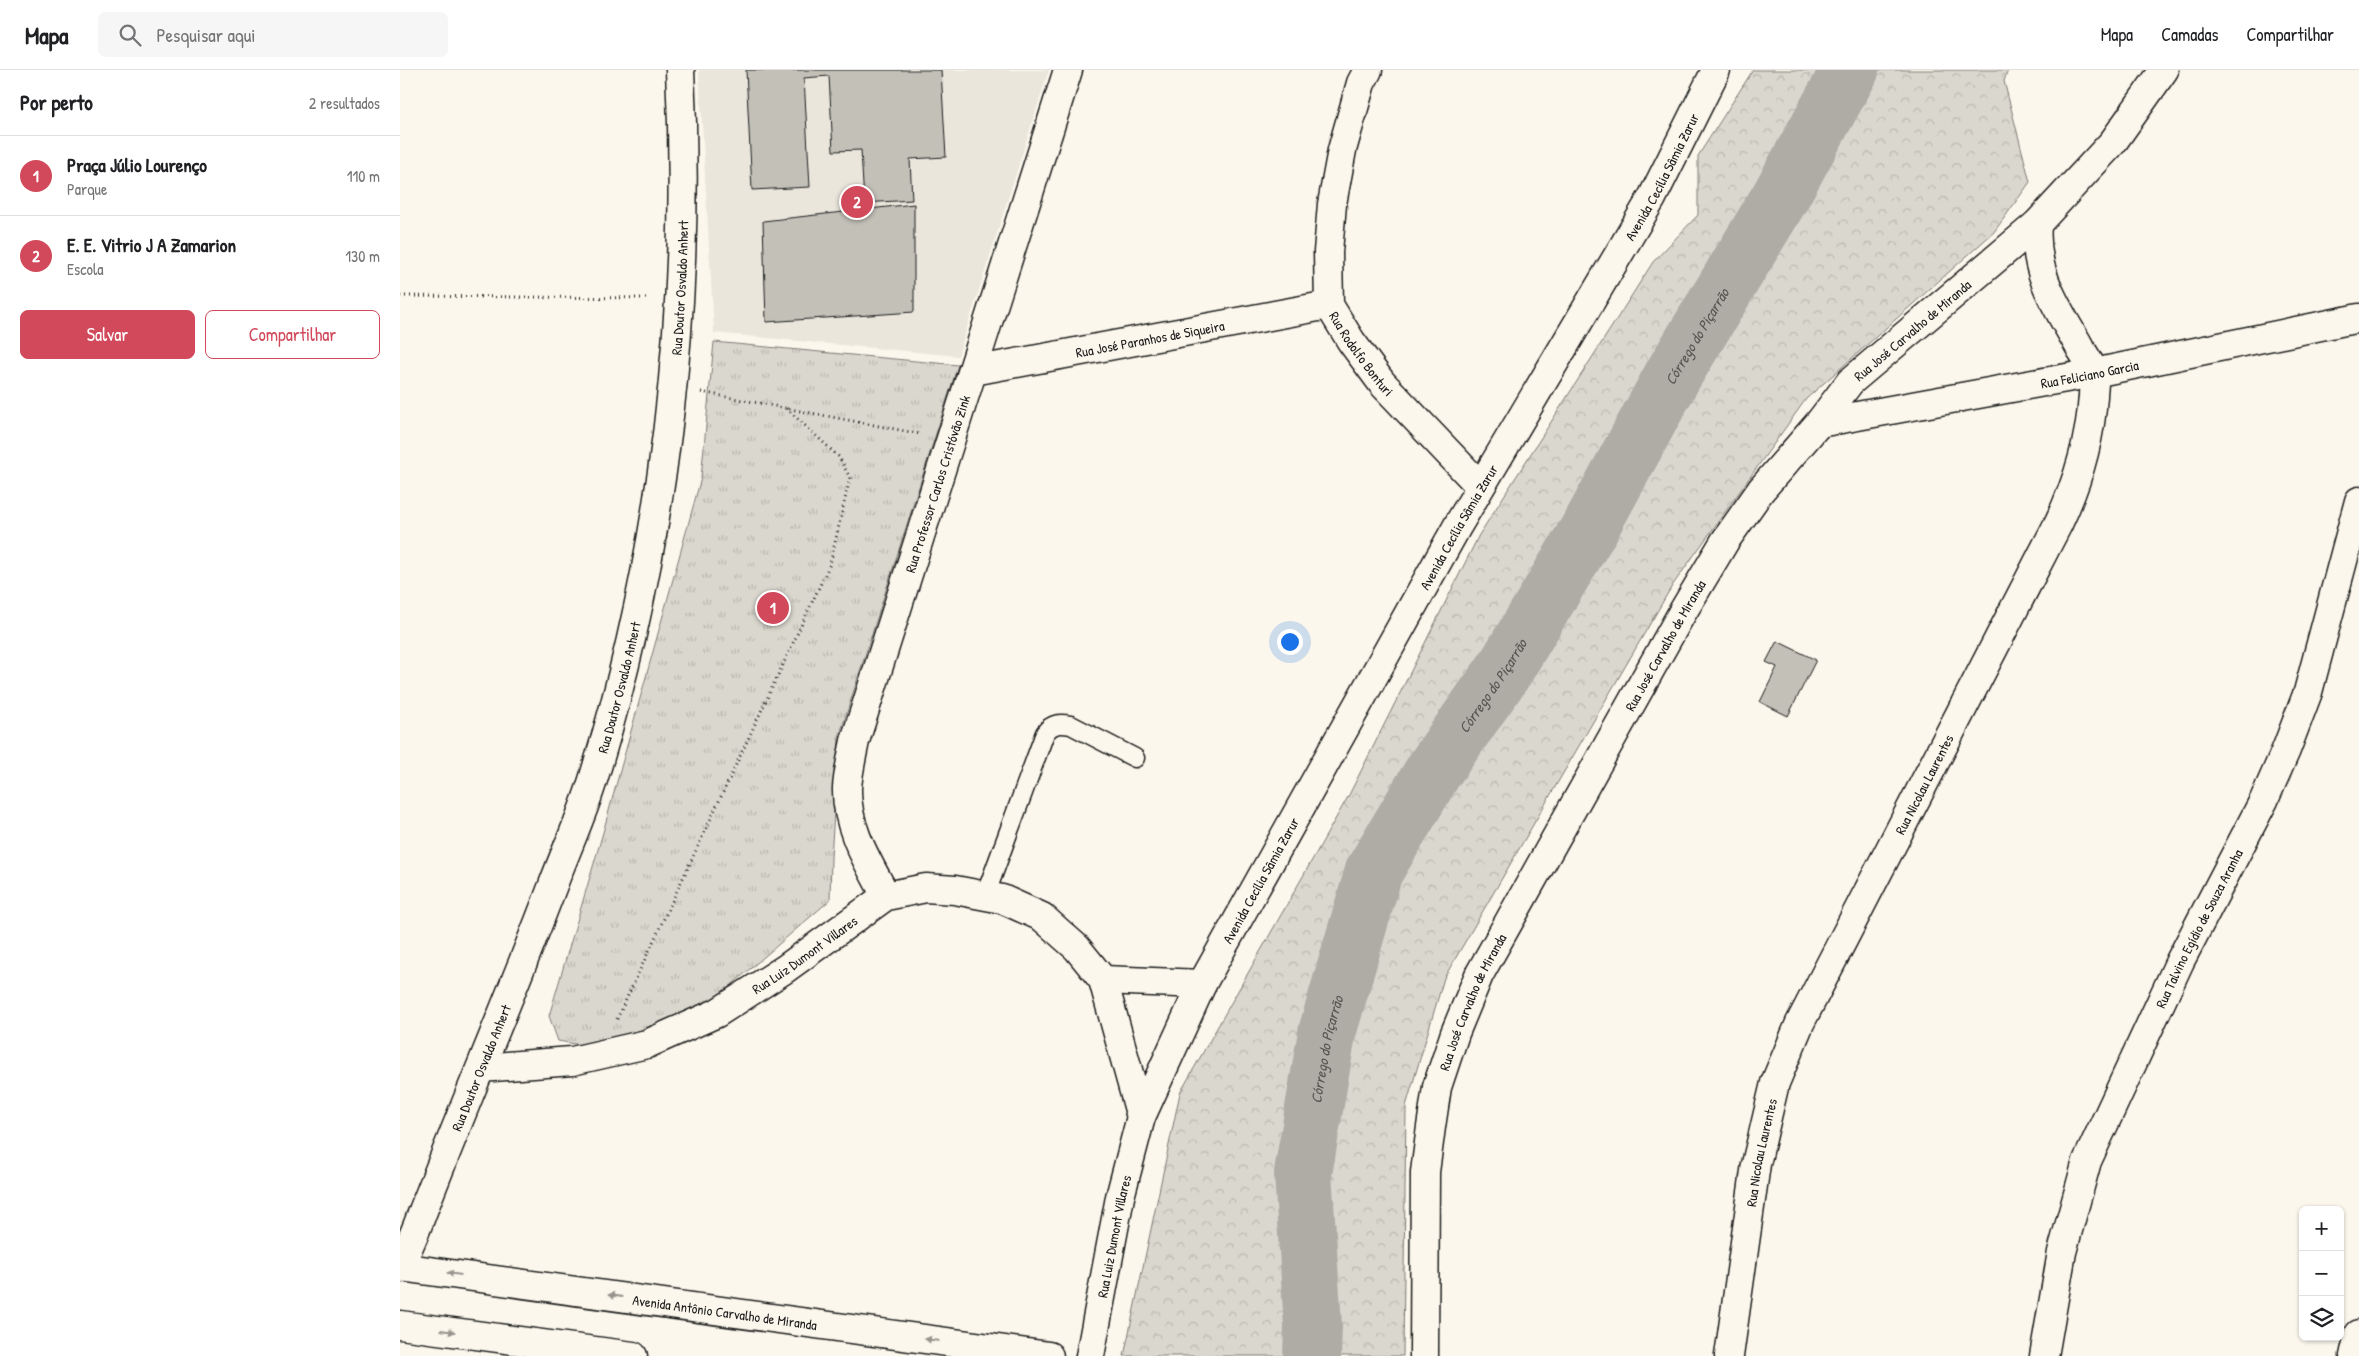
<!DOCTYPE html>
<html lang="pt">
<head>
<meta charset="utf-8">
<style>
	:root { --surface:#fff; --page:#f6f6f6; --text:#202124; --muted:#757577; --line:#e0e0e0; --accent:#d1495b }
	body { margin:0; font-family:"Patrick Hand",sans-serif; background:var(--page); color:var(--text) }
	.controls { position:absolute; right:15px; bottom:15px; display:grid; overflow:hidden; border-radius:8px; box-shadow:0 1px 4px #0004 }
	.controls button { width:45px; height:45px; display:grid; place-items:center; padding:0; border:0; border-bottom:1px solid var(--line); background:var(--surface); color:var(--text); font:25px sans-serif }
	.you { position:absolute; left:889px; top:571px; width:18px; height:18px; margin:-12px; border:4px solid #fff; border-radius:50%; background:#1a73e8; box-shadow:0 0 0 8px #1a73e833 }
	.badge { display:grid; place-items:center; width:32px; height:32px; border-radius:50%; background:var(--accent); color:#fff; font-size:16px; font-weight:700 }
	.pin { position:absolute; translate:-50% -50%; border:2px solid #fff; box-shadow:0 1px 5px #0006 }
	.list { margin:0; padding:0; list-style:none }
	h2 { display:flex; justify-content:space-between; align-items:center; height:65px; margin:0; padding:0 20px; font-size:21px }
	h2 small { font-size:16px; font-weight:400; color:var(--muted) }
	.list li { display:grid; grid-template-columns:32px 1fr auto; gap:15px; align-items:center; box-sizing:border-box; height:80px; padding:0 20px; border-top:1px solid var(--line) }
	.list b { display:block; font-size:19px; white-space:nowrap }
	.list p { margin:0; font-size:16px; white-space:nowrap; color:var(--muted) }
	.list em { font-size:16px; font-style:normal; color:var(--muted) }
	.actions { display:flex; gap:10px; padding:15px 20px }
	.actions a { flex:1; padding:11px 0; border:1px solid var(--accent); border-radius:8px; text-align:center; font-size:18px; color:var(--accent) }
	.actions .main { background:var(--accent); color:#fff }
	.icon { flex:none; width:28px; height:28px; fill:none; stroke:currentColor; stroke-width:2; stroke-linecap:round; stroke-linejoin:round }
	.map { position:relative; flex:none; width:1959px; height:1286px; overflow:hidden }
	header { display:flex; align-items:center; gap:30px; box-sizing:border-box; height:70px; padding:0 25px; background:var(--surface); border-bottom:1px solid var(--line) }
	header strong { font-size:24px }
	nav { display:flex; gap:28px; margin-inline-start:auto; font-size:18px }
	.search { width:350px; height:45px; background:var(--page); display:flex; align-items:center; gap:12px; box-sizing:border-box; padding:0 18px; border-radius:8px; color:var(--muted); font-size:19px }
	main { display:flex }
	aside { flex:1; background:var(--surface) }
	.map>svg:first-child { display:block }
</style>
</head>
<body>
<header>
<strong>Mapa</strong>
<div class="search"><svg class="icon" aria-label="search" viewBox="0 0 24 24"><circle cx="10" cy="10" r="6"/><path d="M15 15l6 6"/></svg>Pesquisar aqui</div>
<nav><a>Mapa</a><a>Camadas</a><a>Compartilhar</a></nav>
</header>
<main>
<aside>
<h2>Por perto<small>2 resultados</small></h2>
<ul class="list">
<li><span class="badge">1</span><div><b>Praça Júlio Lourenço</b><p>Parque</p></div><em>110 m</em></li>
<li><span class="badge">2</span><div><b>E. E. Vitrio J A Zamarion</b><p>Escola</p></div><em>130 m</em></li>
</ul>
<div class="actions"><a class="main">Salvar</a><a>Compartilhar</a></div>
</aside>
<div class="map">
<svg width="1959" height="1286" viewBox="0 0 1959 1286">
	<defs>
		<pattern id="grass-tufts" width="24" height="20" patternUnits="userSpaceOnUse" patternTransform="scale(1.25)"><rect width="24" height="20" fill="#dad7ce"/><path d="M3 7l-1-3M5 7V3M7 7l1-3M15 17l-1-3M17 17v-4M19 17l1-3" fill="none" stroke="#bab8b0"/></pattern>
		<pattern id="forest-crowns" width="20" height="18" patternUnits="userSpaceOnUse" patternTransform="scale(1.25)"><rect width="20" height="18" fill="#dad7ce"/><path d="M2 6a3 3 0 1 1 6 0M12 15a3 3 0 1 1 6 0" fill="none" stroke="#bab8b0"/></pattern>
	</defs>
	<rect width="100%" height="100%" fill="#fbf7ec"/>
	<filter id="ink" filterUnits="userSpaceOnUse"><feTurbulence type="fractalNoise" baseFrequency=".02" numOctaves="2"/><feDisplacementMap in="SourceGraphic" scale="10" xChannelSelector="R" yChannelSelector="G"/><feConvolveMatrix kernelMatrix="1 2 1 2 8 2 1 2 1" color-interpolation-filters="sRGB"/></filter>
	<g filter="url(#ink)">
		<polygon fill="#eae6dc" points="299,0 649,0 558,286 314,263"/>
		<polygon fill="url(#grass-tufts)" stroke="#7b7a75" points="314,272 558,295 439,667 431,788 430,830 307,936 227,965 181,975 158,971 149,946 202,766 301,408"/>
		<polygon fill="url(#forest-crowns)" stroke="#7b7a75" points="1353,0 1608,0 1604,11 1630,112 1594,162 1406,329 1272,516 1044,908 1006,1036 1003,1286 724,1286 780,1023 949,725 1079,465 1253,192 1298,145 1298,86"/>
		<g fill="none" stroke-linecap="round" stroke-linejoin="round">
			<path stroke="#afaca5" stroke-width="58" id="s1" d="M912 1286 913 1256 903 1103 927 963 974 801 1034 700 1105 599 1192 454 1273 305 1379 129 1450 0"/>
		</g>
		<g fill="#c3c0b8" stroke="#1c1c1c">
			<polygon points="346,0 541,0 546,87 510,89 512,130 464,133 461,80 433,81 429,6 404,8 410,117 352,120"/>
			<polygon points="514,134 514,242 366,252 363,151"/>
			<polygon points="1377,571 1416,590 1388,646 1360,632 1377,597 1366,592"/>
		</g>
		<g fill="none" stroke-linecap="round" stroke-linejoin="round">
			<defs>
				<path id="lane" d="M585 826 645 663C652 653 660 653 671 655L735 688"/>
				<g id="street">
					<path id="s2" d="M968 0 961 13 942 80 932 134 928 182 929 235 951 271 982 313 1080 416"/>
					<path id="s3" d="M573 301 929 235"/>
					<path id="s4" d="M1419 353 1694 303 1959 248"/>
					<path id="s5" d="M486 826C468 792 446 758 447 718 448 703 452 686 455 671L668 0"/>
					<polyline points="703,910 802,914"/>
					<path id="s6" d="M81 998 172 991 247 974 317 943 385 899 486 826 526 818 555 820 602 829 642 847 677 878 703 910 741 1047"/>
					<path id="s7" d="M0 1198C6 1181 15 1164 21 1146 64 1035 111 926 153 815 166 780 182 746 193 710 264 481 292 240 280 0"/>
					<path id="s8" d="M690 1286 720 1127 741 1047 802 914 1058 455 1252 128 1316 0"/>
					<path id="s9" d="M1024 1286 1025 1102 1031 1057 1037 1017 1055 963 1079 905 1282 543 1325 471 1361 420 1419 353 1450 312 1637 154 1713 72 1764 0"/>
					<path id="s10" d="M1329 1286 1356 1094 1375 1013 1400 953 1658 454C1678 412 1690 372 1693 326 1693 319 1695 311 1694 304 1692 294 1682 282 1678 274 1655 234 1633 202 1637 154"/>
					<path id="s11" d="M1644 1286 1662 1182 1687 1091 1780 891 1864 730 1886 680 1908 622 1959 431"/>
				</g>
				<g id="secondary">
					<path id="s12" d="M0 1197 649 1286"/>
					<polyline points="0,1255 233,1286"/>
					<polyline points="1954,1286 1959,1264"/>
				</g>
			</defs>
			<use href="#lane" stroke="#1c1c1c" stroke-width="21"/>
			<use href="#street" stroke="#1c1c1c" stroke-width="31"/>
			<use href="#secondary" stroke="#1c1c1c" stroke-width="31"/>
			<g stroke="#1c1c1c" stroke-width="3" stroke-dasharray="1 4" stroke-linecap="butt">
				<polyline points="0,226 249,228"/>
				<polyline points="301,322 521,364"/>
				<polyline points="217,949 430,494 450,408 439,387 386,338"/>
			</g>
			<use href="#lane" stroke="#fbf7ec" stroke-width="18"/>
			<use href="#street" stroke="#fbf7ec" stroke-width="28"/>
			<use href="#secondary" stroke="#fbf7ec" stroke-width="28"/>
		</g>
		<defs><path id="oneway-solid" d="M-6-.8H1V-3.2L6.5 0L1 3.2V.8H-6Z" transform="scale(1.25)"/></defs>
		<g fill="#97948e">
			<use href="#oneway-solid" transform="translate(54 1204) rotate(-172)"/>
			<use href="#oneway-solid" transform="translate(215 1226) rotate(-172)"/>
			<use href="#oneway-solid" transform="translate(48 1261) rotate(8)"/>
			<use href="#oneway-solid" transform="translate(532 1270) rotate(-172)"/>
		</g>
	</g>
	<g text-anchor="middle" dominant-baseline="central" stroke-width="4" stroke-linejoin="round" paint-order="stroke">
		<g font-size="14" fill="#1c1c1c" stroke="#fbf7ec">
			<text stroke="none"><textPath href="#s8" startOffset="1320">Avenida Cecília Sâmia Zarur</textPath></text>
			<text stroke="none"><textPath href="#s7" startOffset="1026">Rua Doutor Osvaldo Anhert</textPath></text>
			<text stroke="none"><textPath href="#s9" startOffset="1172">Rua José Carvalho de Miranda</textPath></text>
			<text stroke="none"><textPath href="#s3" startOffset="180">Rua José Paranhos de Siqueira</textPath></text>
			<text stroke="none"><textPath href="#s2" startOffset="299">Rua Rodolfo Bonturi</textPath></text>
			<text stroke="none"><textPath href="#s4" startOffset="275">Rua Feliciano Garcia</textPath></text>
			<text stroke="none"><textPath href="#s5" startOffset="434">Rua Professor Carlos Cristóvão Zink</textPath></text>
			<text stroke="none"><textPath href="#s8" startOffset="915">Avenida Cecília Sâmia Zarur</textPath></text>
			<text stroke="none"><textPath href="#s9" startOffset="768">Rua José Carvalho de Miranda</textPath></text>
			<text stroke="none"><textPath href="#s7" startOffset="621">Rua Doutor Osvaldo Anhert</textPath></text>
			<text stroke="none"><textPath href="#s10" startOffset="611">Rua Nicolau Laurentes</textPath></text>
			<text stroke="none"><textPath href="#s8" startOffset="510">Avenida Cecília Sâmia Zarur</textPath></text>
			<text stroke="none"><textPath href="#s11" startOffset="458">Rua Talvino Egídio de Souza Aranha</textPath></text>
			<text stroke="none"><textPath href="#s6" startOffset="350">Rua Luiz Dumont Villares</textPath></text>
			<text stroke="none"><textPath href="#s9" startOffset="362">Rua José Carvalho de Miranda</textPath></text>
			<text stroke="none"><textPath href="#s7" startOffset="216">Rua Doutor Osvaldo Anhert</textPath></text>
			<text stroke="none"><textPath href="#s10" startOffset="206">Rua Nicolau Laurentes</textPath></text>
			<text stroke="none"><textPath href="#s8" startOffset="122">Rua Luiz Dumont Villares</textPath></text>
			<text stroke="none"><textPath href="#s12" startOffset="328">Avenida Antônio Carvalho de Miranda</textPath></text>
		</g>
		<g font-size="15" font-style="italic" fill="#575653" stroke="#fbf7ec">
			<text stroke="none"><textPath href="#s1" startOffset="1119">Córrego do Piçarrão</textPath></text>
			<text stroke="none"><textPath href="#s1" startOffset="714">Córrego do Piçarrão</textPath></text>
			<text stroke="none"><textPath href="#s1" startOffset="309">Córrego do Piçarrão</textPath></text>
		</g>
	</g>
</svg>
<div class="controls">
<button>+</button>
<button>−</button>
<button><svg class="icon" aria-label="layers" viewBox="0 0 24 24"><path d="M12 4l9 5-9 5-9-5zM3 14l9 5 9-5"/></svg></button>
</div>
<div class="you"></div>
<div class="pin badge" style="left:373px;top:538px">1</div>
<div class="pin badge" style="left:457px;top:132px">2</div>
</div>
</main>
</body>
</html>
